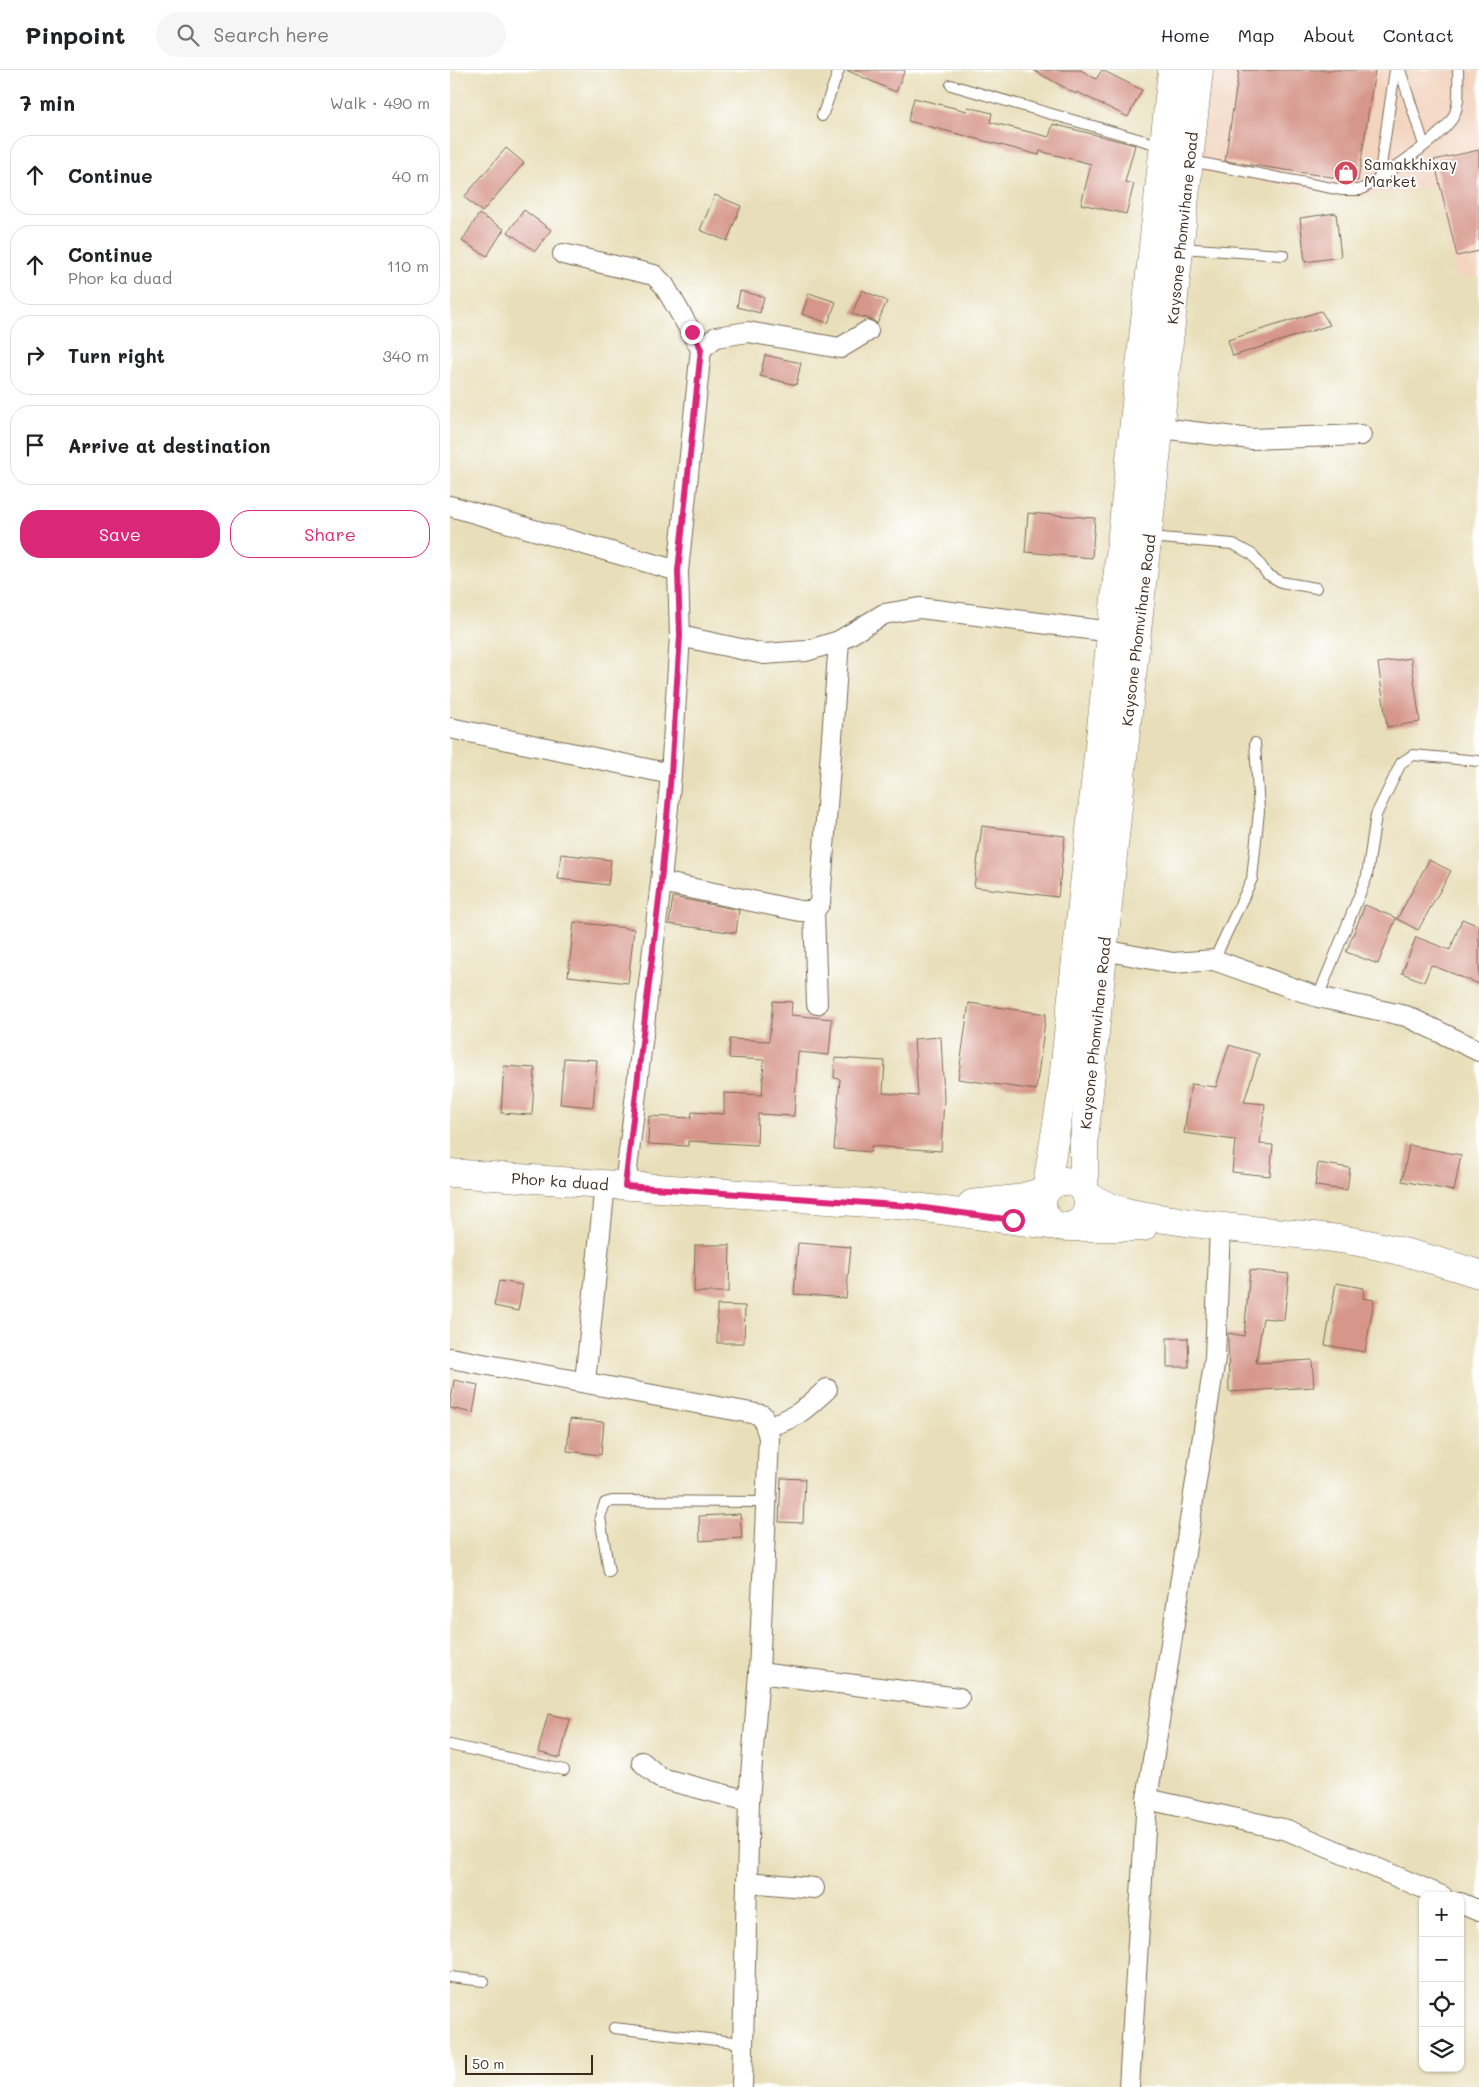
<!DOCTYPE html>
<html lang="en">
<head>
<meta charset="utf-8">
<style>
	:root { --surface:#fff; --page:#f6f6f6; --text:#202124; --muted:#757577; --line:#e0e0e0; --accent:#db2777 }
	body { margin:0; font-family:Mali,sans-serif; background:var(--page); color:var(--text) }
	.controls { position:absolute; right:15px; bottom:15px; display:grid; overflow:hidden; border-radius:10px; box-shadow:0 1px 4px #0004 }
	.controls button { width:45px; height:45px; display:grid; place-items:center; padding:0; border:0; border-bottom:1px solid var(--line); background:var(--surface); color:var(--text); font:25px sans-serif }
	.scale { position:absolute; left:15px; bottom:12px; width:128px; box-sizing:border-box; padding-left:5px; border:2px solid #3b2a1e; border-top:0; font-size:14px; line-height:18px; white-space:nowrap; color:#3b2a1e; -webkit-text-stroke:4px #fff; paint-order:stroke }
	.stop { position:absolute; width:15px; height:15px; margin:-11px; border:4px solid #db2777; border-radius:50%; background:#fff }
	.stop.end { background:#db2777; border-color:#fff; box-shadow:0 1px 5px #0008 }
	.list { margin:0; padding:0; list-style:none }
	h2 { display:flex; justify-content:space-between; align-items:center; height:65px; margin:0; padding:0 20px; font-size:21px }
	h2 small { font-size:16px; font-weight:400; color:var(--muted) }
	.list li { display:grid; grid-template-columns:32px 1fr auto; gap:15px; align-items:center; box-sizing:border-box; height:80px; margin:0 10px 10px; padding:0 10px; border:1px solid var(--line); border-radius:20px }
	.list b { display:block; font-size:19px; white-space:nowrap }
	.list p { margin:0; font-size:16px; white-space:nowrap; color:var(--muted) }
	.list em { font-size:16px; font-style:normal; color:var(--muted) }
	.actions { display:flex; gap:10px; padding:15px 20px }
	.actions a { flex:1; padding:11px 0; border:1px solid var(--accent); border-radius:20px; text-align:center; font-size:18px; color:var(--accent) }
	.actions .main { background:var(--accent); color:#fff }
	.icon { flex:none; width:28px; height:28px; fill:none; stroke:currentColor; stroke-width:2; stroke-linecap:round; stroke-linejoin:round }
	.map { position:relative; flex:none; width:1029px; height:2017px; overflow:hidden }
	header { display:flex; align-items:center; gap:30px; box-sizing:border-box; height:70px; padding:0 25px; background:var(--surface); border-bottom:1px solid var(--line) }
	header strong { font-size:24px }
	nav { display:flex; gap:28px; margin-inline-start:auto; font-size:18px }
	.search { width:350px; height:45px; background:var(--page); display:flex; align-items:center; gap:12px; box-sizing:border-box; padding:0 18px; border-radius:28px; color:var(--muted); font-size:19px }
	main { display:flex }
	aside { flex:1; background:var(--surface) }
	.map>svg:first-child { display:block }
</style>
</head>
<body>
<header>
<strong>Pinpoint</strong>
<div class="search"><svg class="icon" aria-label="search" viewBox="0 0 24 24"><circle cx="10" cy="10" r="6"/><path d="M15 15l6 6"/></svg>Search here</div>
<nav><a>Home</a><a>Map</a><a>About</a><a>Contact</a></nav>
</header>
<main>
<aside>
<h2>7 min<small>Walk · 490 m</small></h2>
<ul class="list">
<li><svg class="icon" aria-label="ahead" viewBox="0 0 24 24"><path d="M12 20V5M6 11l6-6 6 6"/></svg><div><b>Continue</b></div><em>40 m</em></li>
<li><svg class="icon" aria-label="ahead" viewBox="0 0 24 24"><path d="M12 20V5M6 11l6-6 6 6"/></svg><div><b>Continue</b><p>Phor ka duad</p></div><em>110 m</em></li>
<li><svg class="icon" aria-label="right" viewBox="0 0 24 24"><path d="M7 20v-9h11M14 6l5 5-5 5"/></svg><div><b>Turn right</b></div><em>340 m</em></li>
<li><svg class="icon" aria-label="arrive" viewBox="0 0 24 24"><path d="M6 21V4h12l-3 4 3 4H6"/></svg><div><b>Arrive at destination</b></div></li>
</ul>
<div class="actions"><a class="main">Save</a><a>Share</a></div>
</aside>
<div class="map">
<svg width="1029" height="2017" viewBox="0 0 1029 2017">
	<rect width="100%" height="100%" fill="#fff"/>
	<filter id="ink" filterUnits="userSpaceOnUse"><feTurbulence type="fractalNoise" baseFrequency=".02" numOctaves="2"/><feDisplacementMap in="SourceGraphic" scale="10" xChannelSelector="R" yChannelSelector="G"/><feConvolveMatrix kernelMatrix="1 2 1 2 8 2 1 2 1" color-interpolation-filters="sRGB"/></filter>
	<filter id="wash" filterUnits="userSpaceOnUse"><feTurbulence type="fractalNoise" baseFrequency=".0096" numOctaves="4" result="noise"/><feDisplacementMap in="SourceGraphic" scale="20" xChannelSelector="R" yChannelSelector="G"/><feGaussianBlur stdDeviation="1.12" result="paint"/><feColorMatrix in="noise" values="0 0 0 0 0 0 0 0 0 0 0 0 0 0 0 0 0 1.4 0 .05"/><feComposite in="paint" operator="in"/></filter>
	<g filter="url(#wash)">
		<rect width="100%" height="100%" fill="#e8dfba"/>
		<polygon fill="#f3d4bf" points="761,0 1029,0 1029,206 1008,210 983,117 910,127 750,102"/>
		<g id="blocks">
			<g fill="#d6968a">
				<polygon points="396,0 455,0 446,22"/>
				<polygon points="583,0 631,0 646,9 652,0 692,20 678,47 627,22 626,24"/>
				<polygon points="789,0 925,0 908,111 775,91"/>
				<polygon points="464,28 517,41 518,37 542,43 540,52 599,67 603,54 685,75 675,112 684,114 676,144 631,134 641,94 590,81 589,85 458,51"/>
				<polygon points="56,78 74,93 32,142 14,127"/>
				<polygon points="1029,80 1029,181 1007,186 984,90"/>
				<polygon points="265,125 291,136 277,171 250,160"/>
				<polygon points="74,140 101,160 85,181 58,162"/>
				<polygon points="886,143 891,187 855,192 850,148"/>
				<polygon points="29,144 54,159 37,186 12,171"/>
				<polygon points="412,220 437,231 427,254 423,250 402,244"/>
				<polygon points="290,221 314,227 310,243 287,237"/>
				<polygon points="359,223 386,232 378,253 352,244"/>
				<polygon points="871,241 880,255 783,286 778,270"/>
				<polygon points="315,285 351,293 346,315 310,306"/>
				<polygon points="578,443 645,448 642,488 575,482"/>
				<polygon points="961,588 970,652 937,657 928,593"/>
				<polygon points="532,756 615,766 608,827 524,817"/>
				<polygon points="111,784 161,790 158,815 108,809"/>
				<polygon points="979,790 1001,801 968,860 947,849"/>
				<polygon points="223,827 289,840 286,863 219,854"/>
				<polygon points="915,835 946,848 928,894 896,882"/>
				<polygon points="1012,849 1029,856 1029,914 981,895 974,912 952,903 966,867 1000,880"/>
				<polygon points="124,852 184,859 178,913 118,906"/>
				<polygon points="323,931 342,932 341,945 382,949 379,985 348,982 344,1046 308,1044 307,1075 238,1071 238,1076 198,1074 199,1046 241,1048 242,1042 274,1044 274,1023 312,1025 314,990 279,988 280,969 319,971"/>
				<polygon points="519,933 596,944 586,1020 508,1009"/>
				<polygon points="491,967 494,1029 491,1081 421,1076 421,1082 384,1079 390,1009 384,1008 385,988 435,991 433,1023 468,1026 464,969"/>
				<polygon points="779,975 809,984 794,1032 815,1034 810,1074 823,1075 820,1106 782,1102 785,1070 734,1063 741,1014 766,1017"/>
				<polygon points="114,988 147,990 143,1037 110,1034"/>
				<polygon points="54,996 85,998 82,1045 51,1043"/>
				<polygon points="959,1075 1011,1085 1004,1121 952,1111"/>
				<polygon points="868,1093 900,1098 897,1120 865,1116"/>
				<polygon points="348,1173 401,1177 396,1228 344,1224"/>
				<polygon points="245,1175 280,1175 279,1222 244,1222"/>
				<polygon points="800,1200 839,1204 834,1250 813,1248 806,1293 862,1290 864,1317 779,1322 778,1263 794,1266"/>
				<polygon points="49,1211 73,1215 68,1241 44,1236"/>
				<polygon points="886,1213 914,1218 913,1228 924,1230 915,1282 875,1275"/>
				<polygon points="267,1235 295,1236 294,1273 267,1273"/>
				<polygon points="717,1268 738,1268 739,1297 717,1297"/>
				<polygon points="4,1310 28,1315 23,1343 0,1338"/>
				<polygon points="120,1349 154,1352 151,1385 117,1381"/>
				<polygon points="331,1408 355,1409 353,1453 329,1452"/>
				<polygon points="290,1444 292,1468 250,1471 249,1446"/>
				<polygon points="98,1644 120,1649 110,1688 88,1682"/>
			</g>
		</g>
	</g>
	<g filter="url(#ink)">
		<use href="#blocks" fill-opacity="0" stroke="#786955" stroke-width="1"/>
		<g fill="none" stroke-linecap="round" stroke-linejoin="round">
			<defs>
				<g id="service">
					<polyline points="950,0 974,75"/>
					<polyline points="501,15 712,76"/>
					<polyline points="372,46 389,0"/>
					<polyline points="741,91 892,120 910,120 929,109 945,0"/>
					<path d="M929 109C947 95 998 63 1005 43 1010 30 1008 14 1008 0"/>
					<polyline points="731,178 833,185"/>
					<polyline points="699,467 783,474 803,485 817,504 831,512 866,518"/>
					<polyline points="764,890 802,809 809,741 805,673"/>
					<polyline points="868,927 917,806 926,745 951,693 963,685 1029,691"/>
					<polyline points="159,1502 150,1447 155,1433 162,1431 315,1432"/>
					<polyline points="0,1675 114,1700"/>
					<polyline points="0,1907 34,1911"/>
					<polyline points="164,1958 292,1973"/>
				</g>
				<g id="minor">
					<polyline points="113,184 204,205 214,215 251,279 228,501 230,566 221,704 211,812 175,1116"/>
					<polyline points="251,279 266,267 298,262 390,278 418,261"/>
					<polyline points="711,358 801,369 911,365"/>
					<polyline points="0,436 228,501"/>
					<polyline points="230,566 314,584 356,581 389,571 434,544 470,538 662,562"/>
					<polyline points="0,658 221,704"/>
					<polyline points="211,812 350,841 364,841 370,833 389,571"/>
					<polyline points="364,841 367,934"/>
					<polyline points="653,880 723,893 764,890 868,927 956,946 1029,981"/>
					<polyline points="0,1288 312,1345 319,1367 309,1603 299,1731 292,2017"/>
					<polyline points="135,1312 155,1114"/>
					<path d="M316 1356C345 1350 356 1338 377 1319"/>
					<polyline points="309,1603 509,1628"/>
					<polyline points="192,1692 210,1708 299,1731"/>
					<polyline points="697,1729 837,1760 992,1826"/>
					<polyline points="297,1812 364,1818"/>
					<polyline points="1010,1833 1029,1841"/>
					<polyline points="679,2017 697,1729 765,1288 770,1157"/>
				</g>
				<g id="primary">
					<polyline points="0,1103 460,1136 607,1156"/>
					<polyline points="522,1134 566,1129 595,1121"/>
				</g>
				<g id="trunk">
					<circle cx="615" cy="1134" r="23"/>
					<polyline points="596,1120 611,1029 722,0"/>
					<polyline points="634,1121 634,1071 673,688 749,0"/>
					<path d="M636 1124C664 1144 696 1146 729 1151 785 1160 841 1162 896 1170 941 1177 986 1190 1029 1204"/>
					<polyline points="621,1157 693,1157"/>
				</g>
			</defs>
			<use href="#service" stroke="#786955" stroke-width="12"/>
			<use href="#minor" stroke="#786955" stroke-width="22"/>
			<use href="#primary" stroke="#786955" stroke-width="29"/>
			<use href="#trunk" stroke="#786955" stroke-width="29"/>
			<use href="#service" stroke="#fff" stroke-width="10"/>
			<use href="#minor" stroke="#fff" stroke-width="20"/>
			<use href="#primary" stroke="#fff" stroke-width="28"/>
			<use href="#trunk" stroke="#fff" stroke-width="28"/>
		</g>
	</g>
	<g fill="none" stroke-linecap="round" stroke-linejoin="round" filter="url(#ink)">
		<polyline stroke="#db2777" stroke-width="6" points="242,262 251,279 228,501 230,566 221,704 211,812 175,1116 460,1136 563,1150"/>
	</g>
	<defs>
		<symbol id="shop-disc" viewBox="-11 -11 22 22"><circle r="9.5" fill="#d1495b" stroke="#fff"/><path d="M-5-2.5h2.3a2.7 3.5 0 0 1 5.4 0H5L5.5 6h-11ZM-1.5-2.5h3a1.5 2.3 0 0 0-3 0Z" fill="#fff"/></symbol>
	</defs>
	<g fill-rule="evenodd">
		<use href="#shop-disc" x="882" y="89" width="28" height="28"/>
	</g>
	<g text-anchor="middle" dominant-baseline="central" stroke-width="4" stroke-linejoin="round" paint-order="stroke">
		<g font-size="15" fill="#3b2a1e" stroke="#fff" text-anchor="start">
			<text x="914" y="94">Samakkhixay<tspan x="914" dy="17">Market</tspan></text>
		</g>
		<g font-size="15" fill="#3b2a1e" stroke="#fff">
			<text transform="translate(732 158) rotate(-84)">Kaysone Phomvihane Road</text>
			<text transform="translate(688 560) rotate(-83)">Kaysone Phomvihane Road</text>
			<text transform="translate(645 963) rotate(-84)">Kaysone Phomvihane Road</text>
			<text transform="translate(110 1111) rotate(4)">Phor ka duad</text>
		</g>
	</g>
</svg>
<div class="controls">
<button>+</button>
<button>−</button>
<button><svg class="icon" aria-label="locate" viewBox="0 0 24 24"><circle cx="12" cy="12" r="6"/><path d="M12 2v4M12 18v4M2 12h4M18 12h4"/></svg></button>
<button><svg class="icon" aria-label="layers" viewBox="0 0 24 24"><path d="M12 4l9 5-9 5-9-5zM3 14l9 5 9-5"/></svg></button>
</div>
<div class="scale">50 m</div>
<div class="stop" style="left:563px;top:1150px"></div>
<div class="stop end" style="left:242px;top:262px"></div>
</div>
</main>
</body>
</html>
